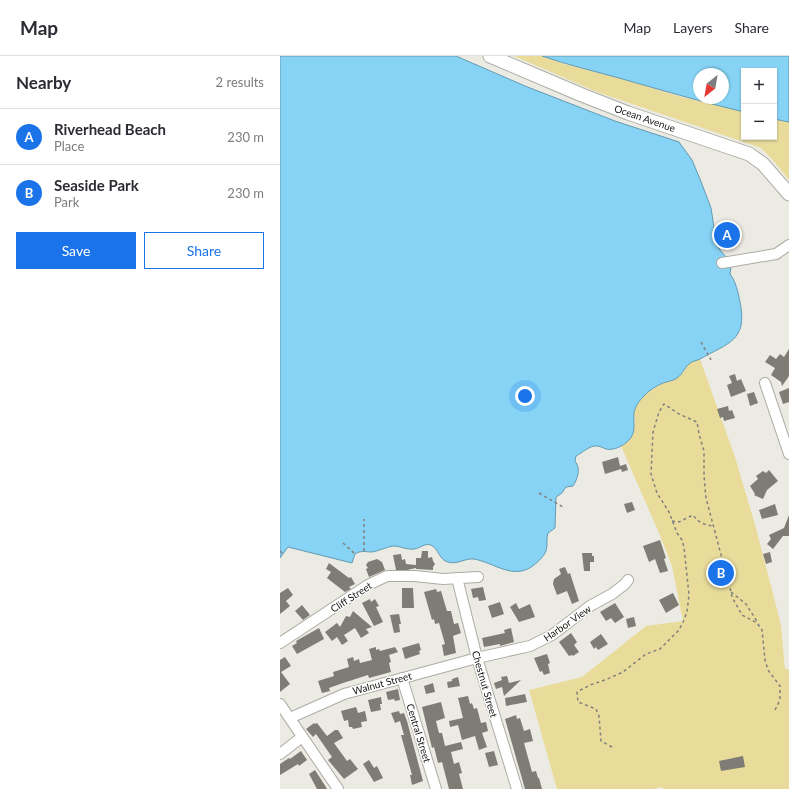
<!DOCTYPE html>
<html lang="en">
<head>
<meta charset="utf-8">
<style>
	:root { --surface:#fff; --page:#f7f7f7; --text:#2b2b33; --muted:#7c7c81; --line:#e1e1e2; --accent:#1a73e8 }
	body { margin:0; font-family:Lato,sans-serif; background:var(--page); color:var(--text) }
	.controls { position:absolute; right:12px; top:12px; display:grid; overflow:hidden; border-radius:0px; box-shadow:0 1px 3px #0004 }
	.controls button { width:36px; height:36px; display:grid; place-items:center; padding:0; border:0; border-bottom:1px solid var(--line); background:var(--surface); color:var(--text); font:20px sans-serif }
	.compass { position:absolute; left:413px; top:12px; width:36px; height:36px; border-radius:50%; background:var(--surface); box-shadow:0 1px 3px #0004; rotate:211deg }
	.you { position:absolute; left:245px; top:340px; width:14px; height:14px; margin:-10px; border:3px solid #fff; border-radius:50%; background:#1a73e8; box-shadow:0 0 0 6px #1a73e833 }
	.badge { display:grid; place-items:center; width:26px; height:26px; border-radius:50%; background:var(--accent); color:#fff; font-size:13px; font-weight:700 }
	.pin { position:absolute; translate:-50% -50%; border:2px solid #fff; box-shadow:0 1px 4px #0006 }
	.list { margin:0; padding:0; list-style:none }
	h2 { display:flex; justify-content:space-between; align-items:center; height:52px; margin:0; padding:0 16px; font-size:17px }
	h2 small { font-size:13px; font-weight:400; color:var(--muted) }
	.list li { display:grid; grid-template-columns:26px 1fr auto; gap:12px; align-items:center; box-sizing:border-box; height:56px; padding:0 16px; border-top:1px solid var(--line) }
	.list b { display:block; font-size:15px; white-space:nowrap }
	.list p { margin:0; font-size:13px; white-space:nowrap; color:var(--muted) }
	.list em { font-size:13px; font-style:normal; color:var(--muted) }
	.actions { display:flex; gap:8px; padding:12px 16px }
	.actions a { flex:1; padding:9px 0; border:1px solid var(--accent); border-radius:0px; text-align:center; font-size:14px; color:var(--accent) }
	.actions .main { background:var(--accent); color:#fff }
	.map { position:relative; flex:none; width:509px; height:733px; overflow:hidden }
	header { display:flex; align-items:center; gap:24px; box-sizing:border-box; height:56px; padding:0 20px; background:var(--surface); border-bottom:1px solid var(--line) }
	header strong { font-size:19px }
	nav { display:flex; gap:22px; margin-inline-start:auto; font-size:14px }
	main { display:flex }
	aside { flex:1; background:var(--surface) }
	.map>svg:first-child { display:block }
</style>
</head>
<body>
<header>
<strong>Map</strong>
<nav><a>Map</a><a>Layers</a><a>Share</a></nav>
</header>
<main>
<aside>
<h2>Nearby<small>2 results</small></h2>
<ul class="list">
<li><span class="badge">A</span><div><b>Riverhead Beach</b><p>Place</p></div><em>230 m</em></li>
<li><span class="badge">B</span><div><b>Seaside Park</b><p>Park</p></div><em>230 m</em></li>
</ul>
<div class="actions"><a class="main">Save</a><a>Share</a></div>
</aside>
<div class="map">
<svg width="509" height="733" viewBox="0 0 509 733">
	<rect width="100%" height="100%" fill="#ecebe3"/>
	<g fill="#e9dc9b">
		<polygon points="234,0 262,0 284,8 339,22 398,40 464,56 464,81 494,81 494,63 509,66 509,124 492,103 481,92 317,36"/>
		<polygon points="420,303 455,401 476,472 501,569 505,613 509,613 509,733 383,733 383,731 374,733 277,733 249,634 302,621 366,570 403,565 392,510 379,477 341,390 348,386 353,379 355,365 354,355 360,345 364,339 383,327 391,325 403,317 409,307"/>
	</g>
	<g fill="#86d3f5" stroke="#649ab1" fill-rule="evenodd">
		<path d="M0 0H176L245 30 335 65 399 86 412 104 420 123 431 152 436 184 440 194 446 201 451 211 450 218C456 226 458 236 460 246 468 285 448 287 420 303 416 305 412 305 409 308 404 312 403 318 397 322 393 325 388 325 383 327 376 330 368 335 363 341 359 345 355 351 354 357 353 366 357 377 348 385 343 390 333 395 326 393 323 392 320 390 317 390 310 389 302 397 296 400L295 405C301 413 298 422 293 430L286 431 282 437 276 441 275 472 268 477C266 483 268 489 266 495 264 500 259 505 254 509 234 525 215 507 194 503 185 502 177 509 168 506 159 504 159 493 151 489 144 487 141 492 134 493 127 494 120 490 113 490 106 491 99 495 92 496 85 496 81 494 75 498L72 507 8 491 0 502Z"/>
		<path d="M262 0H509V66L494 63V15H464V56C422 46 381 34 339 22 314 15 288 9 262 0ZM419 18H443V42H419Z"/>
	</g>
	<g fill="#7e7c75">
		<polygon points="509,293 509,320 502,330 501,326 491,319 495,312 485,306 490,299 496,303 500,298 504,301"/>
		<polygon points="455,318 457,325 461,323 466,335 451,341 447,329 452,327 449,320"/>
		<polygon points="509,332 509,346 503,348 499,336"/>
		<polygon points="474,336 478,347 470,350 467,338"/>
		<polygon points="448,350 449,355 452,354 455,362 444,365 443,361 440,362 437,353"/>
		<polygon points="338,401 340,410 346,408 348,414 342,416 341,413 325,418 322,406"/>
		<polygon points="489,414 498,425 487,434 483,443 474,439 475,438 470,430 478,423 476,420 483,415 486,417"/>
		<polygon points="352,446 355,454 347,457 344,448"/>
		<polygon points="495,448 498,459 482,463 479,454"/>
		<polygon points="509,459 509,480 503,480 493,493 487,488 491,483 489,479 504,472"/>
		<polygon points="380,484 386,502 384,503 388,515 380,517 375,503 369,506 363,490"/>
		<polygon points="142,495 148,495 148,502 152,501 153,505 155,508 153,511 153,514 136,513 136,512 127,514 116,514 113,499 121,498 122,504 125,503 126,508 136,509 136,502 141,502"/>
		<polygon points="490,496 492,506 486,508 483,498"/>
		<polygon points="302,497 312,497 312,500 314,500 314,506 310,506 310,515 304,515"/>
		<polygon points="97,503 102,506 105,514 89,521 86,513 88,512 86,509 88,506"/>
		<polygon points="49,507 69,522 71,521 75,528 69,531 71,533 65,536 47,522 51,516 46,513"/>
		<polygon points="285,511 288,518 290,517 299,545 292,548 287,535 277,539 273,528 274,523 281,518 279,513"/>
		<polygon points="203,531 206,544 199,545 198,541 193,542 191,533"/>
		<polygon points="8,532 13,539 6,545 10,550 0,558 0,537"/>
		<polygon points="122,532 133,532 134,552 122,552"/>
		<polygon points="156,533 157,536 161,535 167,555 171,555 174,568 178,567 181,577 173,580 176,597 164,600 162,589 165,588 159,567 155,568 154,563 152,564 144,536"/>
		<polygon points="393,537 399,549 386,557 379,544"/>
		<polygon points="90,543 91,546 95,543 99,550 96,551 103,566 94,570 82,547"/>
		<polygon points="220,546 224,558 212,562 208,550"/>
		<polygon points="236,547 239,553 250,548 255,561 239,566 230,551"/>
		<polygon points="335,547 344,561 335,567 331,562 326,565 320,556"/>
		<polygon points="22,549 30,559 23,564 15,555"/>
		<polygon points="73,555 92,571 86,573 89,577 81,582 75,572 64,579 68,585 62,589 57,581 52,585 45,576 57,567 60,571 66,560 70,561"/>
		<polygon points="119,558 121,568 119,568 120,576 114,577 110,559"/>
		<polygon points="354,561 356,570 348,572 346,563"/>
		<polygon points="39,572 44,583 17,598 12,590 17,587 16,585"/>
		<polygon points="231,572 234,586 220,590 220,588 204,591 202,582 225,577 224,574"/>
		<polygon points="291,577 297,586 294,589 299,596 293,600 292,599 289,600 279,586"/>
		<polygon points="321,578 328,588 318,594 316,591 314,593 310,586"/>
		<polygon points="139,587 141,594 139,595 140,598 125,603 122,592"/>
		<polygon points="96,591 96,594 99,593 100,595 115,591 118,596 109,599 111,606 109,607 111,616 89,622 88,619 63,627 49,632 50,635 42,637 38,625 54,620 53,616 69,611 67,603 73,601 74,605 79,603 80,607 92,604 89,593"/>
		<polygon points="267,598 270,607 268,608 270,617 264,619 262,615 260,616 254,602"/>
		<polygon points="5,601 11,610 1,616 10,628 0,636 0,604"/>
		<polygon points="227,620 229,627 241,624 224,640 222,631 216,633 214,627 222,624 221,621"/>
		<polygon points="178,621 180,630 168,632 167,626 172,625 172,623"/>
		<polygon points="153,627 155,636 146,638 144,630"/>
		<polygon points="118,633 120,644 115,645 114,643 108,644 106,636"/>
		<polygon points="245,638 247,646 226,650 225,642"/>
		<polygon points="188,640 190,648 192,647 194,653 197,652 201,667 206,666 208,675 202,677 207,691 199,694 195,680 182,684 178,669 170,671 169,665 183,662 178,642"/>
		<polygon points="101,641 102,648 100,648 101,654 91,656 88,644"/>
		<polygon points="161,646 165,662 156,665 159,677 162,677 165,690 181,686 183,693 171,696 174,708 179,706 182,717 179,718 183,733 169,733 162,706 158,707 154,691 152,692 142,651"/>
		<polygon points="76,651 78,657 85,655 87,665 81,666 82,671 73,673 72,671 69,671 68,664 64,665 61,655"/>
		<polygon points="119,655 120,658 124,657 127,665 143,725 132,729 130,719 132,719 121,679 124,679 120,665 115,667 111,657"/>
		<polygon points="236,659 237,663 240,662 244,675 250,673 253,685 244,687 252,716 256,715 258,722 259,722 262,733 245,733 225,663"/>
		<polygon points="34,667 35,668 37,667 47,680 55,674 58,674 63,682 54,687 67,705 70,703 78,713 64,723 48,704 52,701 36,678 33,681 26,673"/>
		<polygon points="21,695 27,704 19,710 18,708 0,719 0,708 9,702 10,703"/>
		<polygon points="214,695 218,709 209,711 205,697"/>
		<polygon points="463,700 465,711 441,715 439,705"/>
		<polygon points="89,704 94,712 97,710 103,722 94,726 83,708"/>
		<polygon points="35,714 44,728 47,733 37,733 29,718"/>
	</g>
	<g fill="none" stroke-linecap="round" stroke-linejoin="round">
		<defs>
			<g id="minor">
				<polyline points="442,207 496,198 509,189"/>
				<polyline points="485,327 509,398"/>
				<polyline points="177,522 197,602 237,733"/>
				<polyline points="0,587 88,529 107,520 135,520 163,523 198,521"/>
				<polyline points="122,622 156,733"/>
				<polyline points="0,648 58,733"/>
				<polyline points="10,662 64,638 197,602 250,590 272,579 310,550 332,538 345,528 348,524"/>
				<polyline points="0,698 22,681"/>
			</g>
			<polyline id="major" points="210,0 302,39 348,57 469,98 483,108 509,138"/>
		</defs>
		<use href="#minor" stroke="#adaca4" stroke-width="12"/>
		<use href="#major" stroke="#adaca4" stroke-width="15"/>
		<g stroke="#81807b" stroke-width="1.5" stroke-dasharray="3 3" stroke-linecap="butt">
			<polyline points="421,286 431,304"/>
			<polyline points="259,437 283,451"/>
			<path d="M392 465 399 466 413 459C419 467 424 469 434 470"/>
			<polyline points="63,487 75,498"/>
			<polyline points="0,495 3,498"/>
			<polyline points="84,495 84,463"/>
			<polyline points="451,536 466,548 478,567"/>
			<polyline points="332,691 321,685 319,660 316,653 298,646 297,636 310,629 325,624 343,616 366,598 380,593 399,574 403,566 407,556 409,539 404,491 402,484 397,477 389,456 377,437 371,418 373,376 379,356 384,348 399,358 417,366 419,378 424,395 424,420 426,442 444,510 448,522 452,541 462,559 477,567 482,574 485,604 488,614 500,630 500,644 494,656"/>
		</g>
		<use href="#minor" stroke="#fff" stroke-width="10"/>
		<use href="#major" stroke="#fff" stroke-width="13"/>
	</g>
	<g text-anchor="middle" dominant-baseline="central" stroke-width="3" stroke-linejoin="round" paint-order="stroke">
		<g font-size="10" fill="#161613" stroke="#fff">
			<text transform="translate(365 62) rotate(19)">Ocean Avenue</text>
			<text transform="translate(71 541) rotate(-33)">Cliff Street</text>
			<text transform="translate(287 567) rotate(-35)">Harbor View</text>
			<text transform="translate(102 627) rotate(-15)">Walnut Street</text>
			<text transform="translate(205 628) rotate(74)">Chestnut Street</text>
			<text transform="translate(139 677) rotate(73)">Central Street</text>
		</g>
	</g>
</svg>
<div class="controls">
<button>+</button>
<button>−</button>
</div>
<svg class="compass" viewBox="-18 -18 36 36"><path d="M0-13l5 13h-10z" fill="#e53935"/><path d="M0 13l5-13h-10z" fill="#7c7c81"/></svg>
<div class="you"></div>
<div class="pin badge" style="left:447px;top:179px">A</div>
<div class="pin badge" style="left:441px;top:517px">B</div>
</div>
</main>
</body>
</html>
